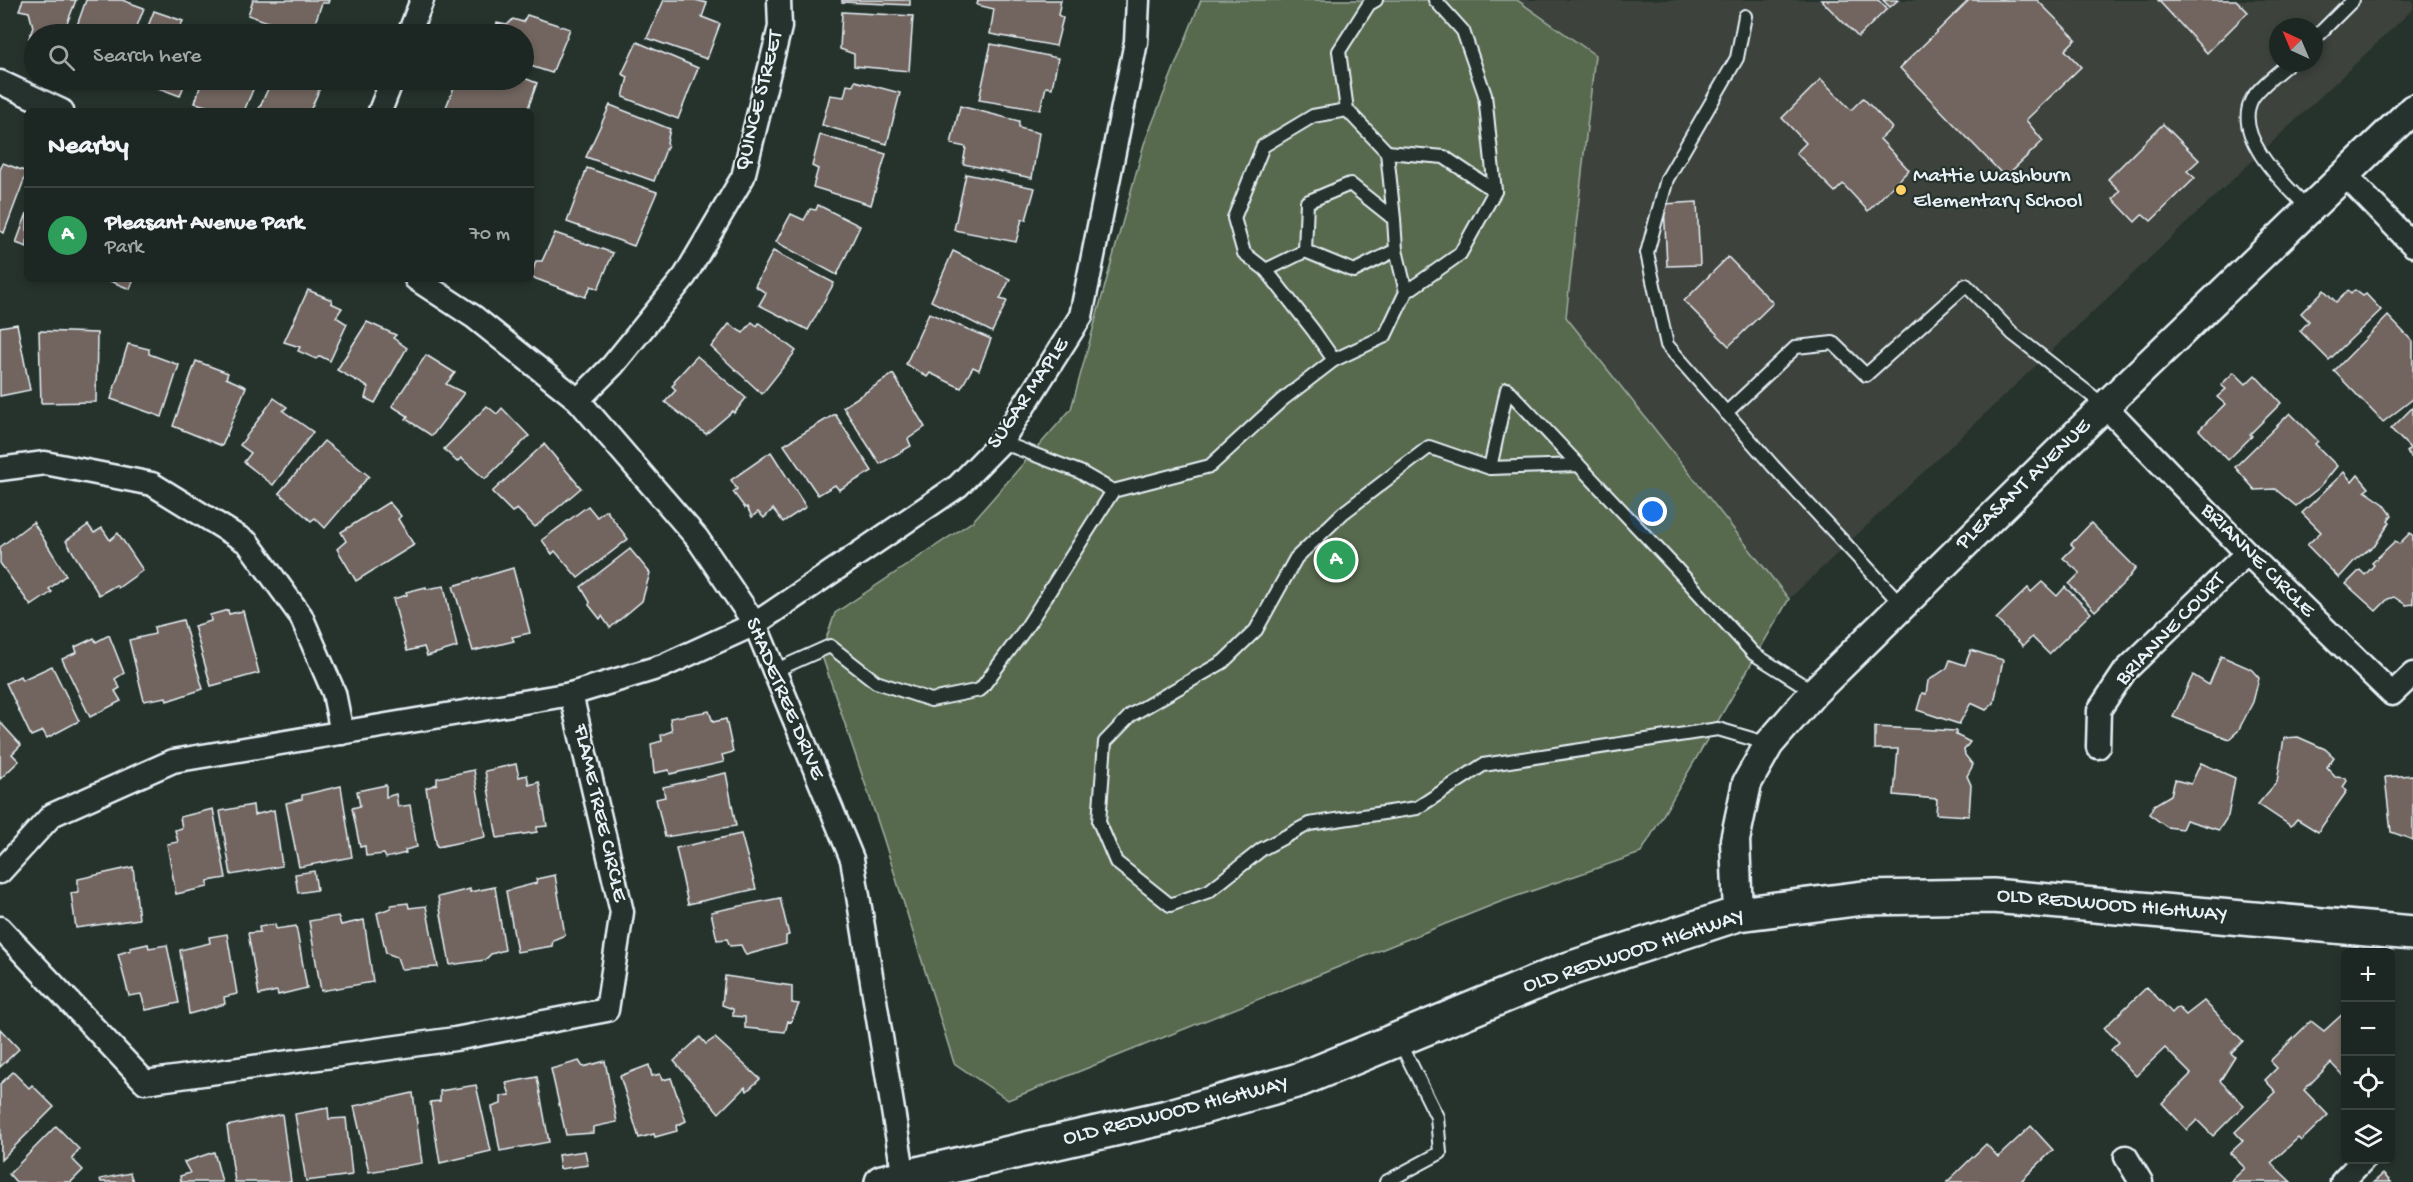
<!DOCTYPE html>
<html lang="en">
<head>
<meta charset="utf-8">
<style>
	:root { --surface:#1c2622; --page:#29322f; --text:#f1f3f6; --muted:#a0a5a5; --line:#3a4340; --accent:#ea580c }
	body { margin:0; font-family:"Gochi Hand",sans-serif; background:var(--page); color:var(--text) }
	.controls { position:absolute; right:18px; bottom:18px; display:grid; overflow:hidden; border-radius:9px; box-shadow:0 3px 9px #0003 }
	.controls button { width:54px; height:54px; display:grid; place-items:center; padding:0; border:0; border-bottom:2px solid var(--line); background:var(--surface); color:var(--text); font:30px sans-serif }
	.compass { position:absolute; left:2269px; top:18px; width:54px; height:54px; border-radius:50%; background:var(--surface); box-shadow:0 3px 9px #0003; rotate:316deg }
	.you { position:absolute; left:1653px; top:512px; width:21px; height:21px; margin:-15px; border:4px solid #fff; border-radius:50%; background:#1a73e8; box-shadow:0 0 0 9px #1a73e833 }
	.badge { display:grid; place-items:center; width:39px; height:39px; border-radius:50%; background:var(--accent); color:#fff; font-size:20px; font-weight:700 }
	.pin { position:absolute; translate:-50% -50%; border:3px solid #fff; box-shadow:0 2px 6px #0006 }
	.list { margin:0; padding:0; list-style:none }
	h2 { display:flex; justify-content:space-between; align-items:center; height:78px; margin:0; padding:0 24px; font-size:26px }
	h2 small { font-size:20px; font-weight:400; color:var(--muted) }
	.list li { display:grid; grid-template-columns:39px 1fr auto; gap:18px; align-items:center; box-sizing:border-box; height:96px; padding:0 24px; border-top:2px solid var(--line) }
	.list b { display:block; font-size:22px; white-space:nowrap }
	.list p { margin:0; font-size:20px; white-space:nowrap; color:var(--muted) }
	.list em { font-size:20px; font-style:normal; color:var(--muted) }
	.icon { flex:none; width:33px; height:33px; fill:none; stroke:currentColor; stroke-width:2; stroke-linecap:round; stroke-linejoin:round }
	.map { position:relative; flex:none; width:2413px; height:1182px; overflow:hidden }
	.search { position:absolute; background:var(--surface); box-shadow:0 3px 9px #0003; left:24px; top:24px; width:510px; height:66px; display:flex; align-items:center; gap:15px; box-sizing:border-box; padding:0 21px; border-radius:33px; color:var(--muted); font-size:22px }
	.panel { position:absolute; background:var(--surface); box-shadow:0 3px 9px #0003; left:24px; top:108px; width:510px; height:174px; border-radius:9px }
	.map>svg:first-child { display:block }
</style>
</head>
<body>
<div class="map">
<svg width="2413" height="1182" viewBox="0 0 2413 1182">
	<rect width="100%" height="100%" fill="#26332d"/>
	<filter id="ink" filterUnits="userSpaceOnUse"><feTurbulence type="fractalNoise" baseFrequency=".0167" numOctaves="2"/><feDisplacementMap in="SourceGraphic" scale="12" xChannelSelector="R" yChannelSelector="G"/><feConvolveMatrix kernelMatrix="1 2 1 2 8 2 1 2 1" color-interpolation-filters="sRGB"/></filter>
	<g filter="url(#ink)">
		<path fill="#3d423c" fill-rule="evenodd" d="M1517 0H2413V9L1789 599 1566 317 1594 55ZM2278 27H2314V63H2278Z"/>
		<polygon fill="#596b4e" stroke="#a0aea3" stroke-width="1.5" points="1201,0 1517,0 1595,55 1566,317 1789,599 1641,853 1500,902 1008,1100 954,1063 883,837 821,653 835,613 973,521 1071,409 1144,144"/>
		<g fill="#72655f" stroke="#e8f1f8" stroke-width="1.5">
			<polygon points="23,0 76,0 63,34 34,34 34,39 29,38 33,27 29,12 19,10"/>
			<polygon points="86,0 122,0 144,8 134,34 74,34"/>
			<polygon points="253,0 329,0 328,3 322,3 311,34 302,34 248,15"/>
			<polygon points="664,0 695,0 707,3 702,17 720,24 707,59 647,38"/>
			<polygon points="842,0 910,0 910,5 842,2"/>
			<polygon points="978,0 1061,0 1058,15 1063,18 1056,46 990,34 994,9 977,5"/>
			<polygon points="1821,0 1878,0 1887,9 1858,37"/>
			<polygon points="1883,0 1898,0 1890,7"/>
			<polygon points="1969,0 2037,0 2076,39 2065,50 2081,67 2026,120 2043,141 2005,177 1900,68"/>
			<polygon points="2158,0 2236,0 2248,12 2207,53"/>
			<polygon points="154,11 183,21 180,27 197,34 145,34"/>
			<polygon points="842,12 913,16 909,71 854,66 854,54 840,49"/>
			<polygon points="527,15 570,29 552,73 524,64 524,34 493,34 497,23 507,25 513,19 523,22"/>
			<polygon points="637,42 698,68 678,119 623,97 628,77 622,74"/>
			<polygon points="991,44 1058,58 1052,88 1046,87 1040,110 979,100"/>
			<polygon points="524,78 537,83 527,111 456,111 446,107 457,80 524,80"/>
			<polygon points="1821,79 1851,110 1863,98 1892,128 1880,139 1909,170 1868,211 1843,184 1835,192 1796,153 1806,143 1782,118"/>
			<polygon points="137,80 186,80 180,96"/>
			<polygon points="202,80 257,80 244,111 216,111 217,109 195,103"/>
			<polygon points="272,80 321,80 323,81 310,111 258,111"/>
			<polygon points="855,81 900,93 887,144 822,125 830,95 844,97 847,85 853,86"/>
			<polygon points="610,105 670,129 667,143 668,144 654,181 586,157"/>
			<polygon points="960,106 1019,121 1019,128 1039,133 1032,178 963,164 966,147 951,144"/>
			<polygon points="2163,124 2199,160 2187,171 2195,178 2151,221 2143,214 2135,222 2113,199 2120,191 2108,179"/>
			<polygon points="820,135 886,154 871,205 813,187 818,169 812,166"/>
			<polygon points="3,163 27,172 4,233 0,231 0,170"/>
			<polygon points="587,168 657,192 634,246 567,222"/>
			<polygon points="966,174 1035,188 1026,220 1022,219 1016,242 954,230"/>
			<polygon points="1697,202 1700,265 1667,266 1664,204"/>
			<polygon points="818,205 860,226 837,275 776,242 791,214 804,220 810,209 816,210"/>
			<polygon points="27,213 27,247 16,243"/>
			<polygon points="555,233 613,253 598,289 591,286 585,297 531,277 536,261 542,261"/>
			<polygon points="773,251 834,283 808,330 759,305 766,293 755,286"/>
			<polygon points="953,251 1010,279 1000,299 1007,301 992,332 931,301"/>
			<polygon points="1728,257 1773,303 1729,346 1684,301"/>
			<polygon points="105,279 134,279 130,289"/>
			<polygon points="308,290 332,300 331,303 342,308 336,317 347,324 330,361 320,356 316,359 298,351 300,347 284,342"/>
			<polygon points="2324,290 2336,302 2348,291 2351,294 2355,290 2363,296 2366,294 2381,310 2329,360 2300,331 2309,321 2301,313"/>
			<polygon points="929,313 991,339 979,370 973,367 961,388 930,373 927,377 906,364"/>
			<polygon points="2388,316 2413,342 2413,399 2383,422 2334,371"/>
			<polygon points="367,322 396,335 393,338 407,348 375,403 365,398 368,387 337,370"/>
			<polygon points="752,322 757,326 759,323 796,351 762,394 711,347 729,324 743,333"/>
			<polygon points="17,324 30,390 0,396 0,327"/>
			<polygon points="39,331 97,333 96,402 41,403"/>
			<polygon points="128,344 149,349 149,354 179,365 162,417 111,399"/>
			<polygon points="426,355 455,373 446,384 464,393 432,436 406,419 408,416 392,406"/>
			<polygon points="697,356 746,398 734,413 733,411 706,434 665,402 676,390 672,386 675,383 674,381"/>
			<polygon points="196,361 228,373 226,378 246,387 222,446 173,426"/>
			<polygon points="2234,372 2246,384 2255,375 2281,403 2250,434 2252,436 2228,460 2199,430 2225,404 2217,397 2226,389 2221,385"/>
			<polygon points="893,374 925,427 908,439 911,446 880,464 843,407"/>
			<polygon points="274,398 287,407 283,411 313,432 273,485 244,462 251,453 240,445"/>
			<polygon points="487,406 497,414 502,408 529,436 485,479 461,458 457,462 444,449"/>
			<polygon points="2413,407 2413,459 2406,452 2410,448 2391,429"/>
			<polygon points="2290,413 2318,441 2315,444 2337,466 2320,487 2296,506 2275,489 2255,490 2235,467"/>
			<polygon points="835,414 872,471 839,490 835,485 818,495 784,445"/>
			<polygon points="324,441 369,476 325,528 315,518 311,521 279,493"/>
			<polygon points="544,444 581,488 535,527 517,509 512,512 492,492"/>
			<polygon points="771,452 806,507 783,522 773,509 764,518 758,512 752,517 747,507 745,508 733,492 737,489 731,480"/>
			<polygon points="2344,472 2352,482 2358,475 2369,488 2365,491 2384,504 2392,515 2388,520 2390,522 2376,544 2356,559 2339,578 2307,545 2321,532 2302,513"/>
			<polygon points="389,502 401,516 398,519 414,545 356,581 337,549 346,541 341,532"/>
			<polygon points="588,506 597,517 606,510 628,539 578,578 555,551 552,554 542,540"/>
			<polygon points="33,522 66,575 49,589 52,592 31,606 0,563 0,547"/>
			<polygon points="2091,523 2136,568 2126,581 2095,611 2069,584 2080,573 2063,558 2074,547 2071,544"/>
			<polygon points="88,525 94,533 102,528 110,540 118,533 143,570 118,588 116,585 99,595 66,541"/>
			<polygon points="2410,533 2413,536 2413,604 2406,605 2394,597 2388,599 2376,611 2346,584 2360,570 2365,575 2374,565 2372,563 2395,541 2399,544"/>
			<polygon points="630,549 650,573 642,601 610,628 602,616 600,619 589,605 590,602 581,587"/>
			<polygon points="513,568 530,633 512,637 514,641 473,651 453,586"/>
			<polygon points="2042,582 2057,596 2065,587 2091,613 2049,654 2032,637 2023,646 1996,619 2028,588 2031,592"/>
			<polygon points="444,586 457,647 427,656 424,647 407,651 393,599 407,595 406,592 426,587 426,589"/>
			<polygon points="228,610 229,614 243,611 259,673 211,686 194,626 211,621 210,615"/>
			<polygon points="183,620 203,689 167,701 166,697 144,701 129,640 155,634 154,627"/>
			<polygon points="109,635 124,673 115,679 120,688 115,691 121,701 90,717 62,659 77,652 75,647 94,638 96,642"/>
			<polygon points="1971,650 2003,660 1994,703 1986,710 1971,703 1959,724 1917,710 1922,693 1926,694 1928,681 1947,668 1950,660 1965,665"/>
			<polygon points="2221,656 2251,669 2259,678 2253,702 2238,731 2229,739 2173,717 2193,675 2209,685"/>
			<polygon points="52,666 79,721 47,738 43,731 31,736 6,683 20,676 22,680"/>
			<polygon points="709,711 713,722 726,719 733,752 722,755 724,762 670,774 669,770 654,773 651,744 662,741 661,735 672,731 670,718"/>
			<polygon points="0,722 21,745 12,754 19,761 0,779"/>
			<polygon points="1875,727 1956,731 1956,735 1970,742 1964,750 1965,755 1973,765 1967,776 1971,785 1969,816 1936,814 1937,799 1894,795 1898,749 1875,749"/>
			<polygon points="2298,737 2325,749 2334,757 2327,767 2335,777 2346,778 2347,781 2343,787 2347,791 2318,832 2297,819 2291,826 2258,804 2277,782 2284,738"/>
			<polygon points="2201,763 2235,778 2228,816 2219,830 2186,820 2182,829 2167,827 2149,814 2154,805 2171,795 2175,780 2191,784"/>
			<polygon points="516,764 519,777 527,775 529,785 539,782 547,826 537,827 537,832 497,838 485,771"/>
			<polygon points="474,770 485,837 437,847 426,788 437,784 437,778"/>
			<polygon points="726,773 736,826 665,837 656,799 665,797 663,787"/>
			<polygon points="2413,775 2413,840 2391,832 2385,777"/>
			<polygon points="386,785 386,797 396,794 398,807 410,805 417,847 405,850 406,853 386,858 384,854 366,856 365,846 360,847 352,808 360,806 357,791"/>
			<polygon points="341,786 352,857 299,867 286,803 302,799 302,795"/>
			<polygon points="253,805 254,815 274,810 282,866 231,875 220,811"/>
			<polygon points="213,809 226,878 208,881 208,887 176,894 167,844 178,842 175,830 182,828 180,817"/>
			<polygon points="741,834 756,889 688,904 676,848"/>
			<polygon points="133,867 139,919 76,928 71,893 78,892 78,879"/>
			<polygon points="314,871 317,890 298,893 295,874"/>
			<polygon points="555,875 565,935 553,940 552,946 517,952 506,891 537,883 536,879"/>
			<polygon points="495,887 505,950 491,954 485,960 450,965 438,897 470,889 470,892"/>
			<polygon points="780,898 789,935 786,936 786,944 746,955 741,945 730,946 727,939 717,940 711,912"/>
			<polygon points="408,903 409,908 426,906 438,967 401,969 397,957 386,953 377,913 391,908 391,905"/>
			<polygon points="338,916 341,925 364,920 373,982 321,991 309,921"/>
			<polygon points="275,924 276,929 296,926 307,988 278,995 277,991 259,995 248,933 260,932 259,927"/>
			<polygon points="227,934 237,994 224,997 225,1004 189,1014 180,950 210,943 209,937"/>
			<polygon points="148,944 149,948 167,945 179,1003 146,1010 141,994 129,996 118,954 131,950 130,948"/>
			<polygon points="725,976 792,986 792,1003 799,1004 791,1022 788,1021 785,1032 745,1028 745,1017 733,1016 733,1009 722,1005"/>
			<polygon points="2147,987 2172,1013 2178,1007 2186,1015 2204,1001 2243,1041 2231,1053 2235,1057 2220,1081 2244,1105 2213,1136 2197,1120 2187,1130 2162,1103 2191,1074 2165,1048 2136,1076 2111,1050 2119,1042 2104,1028"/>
			<polygon points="2346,1011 2346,1079 2331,1063 2304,1090 2328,1115 2301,1141 2298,1138 2271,1163 2291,1182 2230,1182 2245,1168 2230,1153 2243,1141 2235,1132 2276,1092 2265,1080 2277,1068 2270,1061 2311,1021 2324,1031"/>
			<polygon points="0,1029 19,1049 0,1067"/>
			<polygon points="700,1037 706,1044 715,1038 760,1079 747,1091 745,1087 719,1113 674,1061"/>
			<polygon points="579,1061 583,1067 605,1061 617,1122 593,1127 593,1133 566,1135 551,1069"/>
			<polygon points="649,1065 652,1076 660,1074 662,1080 671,1078 686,1121 676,1126 677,1131 655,1137 654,1134 639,1138 620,1076"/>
			<polygon points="13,1072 29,1088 32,1085 54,1107 1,1160 0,1084"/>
			<polygon points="537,1077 549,1142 500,1151 492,1107 501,1104 501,1096 510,1095 506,1083"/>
			<polygon points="476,1085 491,1151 440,1163 430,1102 440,1101 440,1091"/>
			<polygon points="413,1093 422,1163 369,1172 354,1106"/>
			<polygon points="328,1108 329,1119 346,1118 352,1175 306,1181 295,1114"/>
			<polygon points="282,1114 291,1182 235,1182 227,1126"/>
			<polygon points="56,1126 79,1149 72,1159 83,1170 71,1182 16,1182 9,1174"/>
			<polygon points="2031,1126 2053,1150 2022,1180 2024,1182 1947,1182 1986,1144 1998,1157"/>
			<polygon points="585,1151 588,1165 560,1169 558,1155"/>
			<polygon points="214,1152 222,1182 181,1182 180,1176 190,1173 184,1162"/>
			<polygon points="130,1173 133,1182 101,1182 100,1179"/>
			<polygon points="2383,1174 2391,1182 2374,1182"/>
		</g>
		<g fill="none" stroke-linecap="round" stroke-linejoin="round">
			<defs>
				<g id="service">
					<polyline points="1745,16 1737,58 1667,179 1647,253 1667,345 1773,466 1902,605"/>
					<polyline points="2314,39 2353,0"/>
					<path d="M2289 63C2279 72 2258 88 2252 99 2232 137 2285 185 2309 209"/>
					<polyline points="1347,110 1339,51 1369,4 1376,0"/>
					<polyline points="1387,152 1444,157 1495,191"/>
					<polyline points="1266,270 1305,251"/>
					<polyline points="1406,292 1460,254 1495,191 1485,95 1463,31 1435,0"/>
					<polyline points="1334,360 1385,336 1406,292 1396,250"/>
					<polyline points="1726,413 1796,347 1833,343 1866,375 1966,285 2013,334 2105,406"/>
					<polyline points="1579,465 1490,468 1507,389 1673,565 1754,654 1814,692"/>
					<polyline points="1490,468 1429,447 1343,513 1296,558 1256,630 1223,662 1131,715 1105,742 1099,822 1116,862 1170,905 1209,891 1262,849 1309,824 1417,808 1483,765 1718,729 1769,744"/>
					<polyline points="1113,491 1210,466 1282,400 1334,360 1313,330 1266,270 1244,253 1234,218 1263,146 1313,116 1347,110 1387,152 1394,219 1350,184 1307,202 1305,251 1354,271 1396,250 1394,219"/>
					<polyline points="774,671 830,646 876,682 931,700 980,690 1026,628 1113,491 1080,472 1001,442"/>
					<polyline points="1386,1182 1440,1153 1437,1117 1399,1040"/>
				</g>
				<g id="minor">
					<polyline points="409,34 422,0"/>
					<polyline points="0,82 62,111"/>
					<polyline points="380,111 392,80"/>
					<polyline points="2345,175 2413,245"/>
					<polyline points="416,279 474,317 578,400 697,538 755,624 852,859 904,1178"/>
					<polyline points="578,400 613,365 685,276 743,177 780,27 779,0"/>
					<polyline points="2105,406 2247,553 2392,694 2413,674"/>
					<polyline points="0,469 45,463 152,484 248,543 301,616 334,693 342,733"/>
					<polyline points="2098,747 2099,710 2125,671 2247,553"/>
					<polyline points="0,872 52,815 173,761 571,694 663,666 755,624 958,486 1001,442 1081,316 1136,42 1138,0"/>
					<polyline points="0,928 145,1082 455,1039 607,1010 622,912 571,694"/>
					<polyline points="2126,1157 2141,1182"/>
					<polyline points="2342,1182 2363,1160"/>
				</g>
				<polyline id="tertiary" points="1738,914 1735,840 1747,783 1769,744 1814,692 2105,406 2413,109"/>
				<polyline id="secondary" points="882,1182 1167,1117 1299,1080 1569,969 1738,914 1863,898 1993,896 2413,933"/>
			</defs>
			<use href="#service" stroke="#e8f1f8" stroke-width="16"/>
			<use href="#minor" stroke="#e8f1f8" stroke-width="27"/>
			<use href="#tertiary" stroke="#e8f1f8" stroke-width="33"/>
			<use href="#secondary" stroke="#e8f1f8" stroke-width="38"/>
			<use href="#service" stroke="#26332d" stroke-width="12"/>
			<use href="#minor" stroke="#26332d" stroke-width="22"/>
			<use href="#tertiary" stroke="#26332d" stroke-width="28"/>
			<use href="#secondary" stroke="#26332d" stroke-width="33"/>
		</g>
	</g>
	<circle fill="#ffd166" stroke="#26332d" stroke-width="2" cx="1901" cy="190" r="6"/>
	<g text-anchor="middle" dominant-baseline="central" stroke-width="4.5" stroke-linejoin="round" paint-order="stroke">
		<g font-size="22" fill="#e8f1f8" stroke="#26332d">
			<text transform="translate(760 101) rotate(-76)">QUINCE STREET</text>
			<text transform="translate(1029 394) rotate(-56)">SUGAR MAPLE</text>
			<text transform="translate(2024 485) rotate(-44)">PLEASANT AVENUE</text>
			<text transform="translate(2257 561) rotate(45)">BRIANNE CIRCLE</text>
			<text transform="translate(2171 630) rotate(-46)">BRIANNE COURT</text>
			<text transform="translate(784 699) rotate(67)">SHADETREE DRIVE</text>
			<text transform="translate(599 813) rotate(77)">FLAME TREE CIRCLE</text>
			<text transform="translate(2112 906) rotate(5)">OLD REDWOOD HIGHWAY</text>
			<text transform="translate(1634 952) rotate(-18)">OLD REDWOOD HIGHWAY</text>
			<text transform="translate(1176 1112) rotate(-14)">OLD REDWOOD HIGHWAY</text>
		</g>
		<g font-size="22" fill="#e8f1f8" stroke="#26332d" text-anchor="start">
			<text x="1913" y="177">Mattie Washburn<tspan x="1913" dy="25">Elementary School</tspan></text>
		</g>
	</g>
</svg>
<div class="controls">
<button>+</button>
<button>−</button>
<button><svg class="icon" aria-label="locate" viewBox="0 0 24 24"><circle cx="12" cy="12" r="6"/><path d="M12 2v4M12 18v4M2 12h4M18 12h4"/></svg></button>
<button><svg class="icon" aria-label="layers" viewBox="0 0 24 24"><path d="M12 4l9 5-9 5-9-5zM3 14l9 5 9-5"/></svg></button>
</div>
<svg class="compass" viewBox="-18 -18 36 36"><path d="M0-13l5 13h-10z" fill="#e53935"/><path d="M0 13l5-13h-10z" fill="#a0a5a5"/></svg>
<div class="you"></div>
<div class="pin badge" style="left:1336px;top:560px;background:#2e9e5b">A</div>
<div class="search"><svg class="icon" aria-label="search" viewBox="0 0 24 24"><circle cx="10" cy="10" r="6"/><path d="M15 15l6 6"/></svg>Search here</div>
<section class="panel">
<h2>Nearby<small></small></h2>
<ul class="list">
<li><span class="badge" style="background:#2e9e5b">A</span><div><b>Pleasant Avenue Park</b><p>Park</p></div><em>70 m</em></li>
</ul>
</section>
</div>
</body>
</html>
